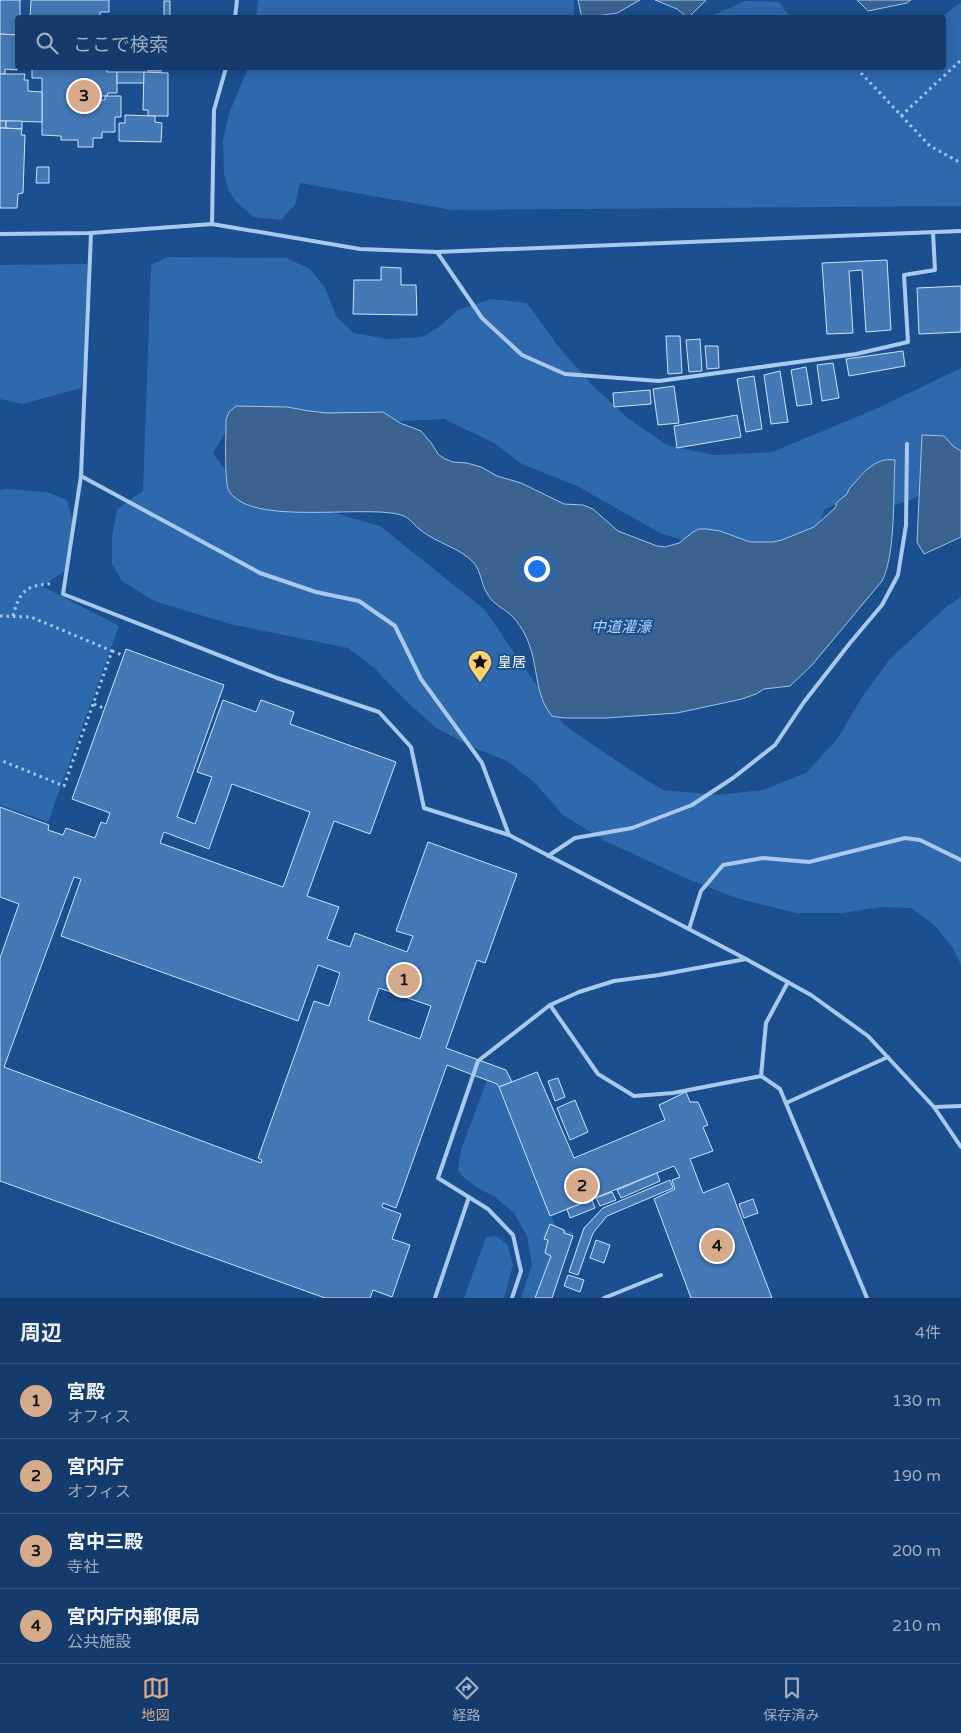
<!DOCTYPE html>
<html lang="ja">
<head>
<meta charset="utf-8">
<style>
	:root { --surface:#143b6b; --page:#1d4271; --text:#f1f3f6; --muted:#9dadc1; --line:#33557e; --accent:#d6ab8b }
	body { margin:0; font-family:"Varela Round","Noto Sans JP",sans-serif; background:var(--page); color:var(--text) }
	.you { position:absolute; left:536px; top:568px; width:18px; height:18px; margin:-12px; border:4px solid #fff; border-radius:50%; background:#1a73e8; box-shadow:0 0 0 8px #1a73e833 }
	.badge { display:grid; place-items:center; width:32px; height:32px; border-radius:50%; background:var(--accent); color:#111; font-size:16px; font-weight:700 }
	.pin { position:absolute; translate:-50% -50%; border:2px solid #fff; box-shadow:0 1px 5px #0006 }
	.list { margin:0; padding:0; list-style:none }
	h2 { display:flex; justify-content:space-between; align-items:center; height:65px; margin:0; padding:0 20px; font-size:21px }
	h2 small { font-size:16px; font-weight:400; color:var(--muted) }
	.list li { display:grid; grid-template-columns:32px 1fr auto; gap:15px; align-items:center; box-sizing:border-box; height:75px; padding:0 20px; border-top:1px solid var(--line) }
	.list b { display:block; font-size:19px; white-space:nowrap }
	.list p { margin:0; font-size:16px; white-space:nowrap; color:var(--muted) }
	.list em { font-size:16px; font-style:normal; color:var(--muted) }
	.icon { flex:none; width:28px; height:28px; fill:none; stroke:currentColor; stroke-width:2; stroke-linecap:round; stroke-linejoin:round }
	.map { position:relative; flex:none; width:961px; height:1298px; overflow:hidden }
	.search { position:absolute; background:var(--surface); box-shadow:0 2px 12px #0003; left:15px; right:15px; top:15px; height:55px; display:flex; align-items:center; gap:12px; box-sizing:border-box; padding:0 18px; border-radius:5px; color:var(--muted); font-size:19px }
	.sheet { height:365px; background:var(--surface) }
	nav { display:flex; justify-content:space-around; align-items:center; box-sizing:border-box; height:70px; border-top:1px solid var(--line); background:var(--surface); font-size:14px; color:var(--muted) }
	nav a { display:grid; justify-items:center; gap:2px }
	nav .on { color:var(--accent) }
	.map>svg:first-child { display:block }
</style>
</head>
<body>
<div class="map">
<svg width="961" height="1298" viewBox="0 0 961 1298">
	<rect width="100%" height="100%" fill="#1b4f8f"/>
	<g fill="#2e69ad">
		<polygon points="258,0 574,0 574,17 256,17"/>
		<polygon points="745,1 779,2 790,17 709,17"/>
		<polygon points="961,2 961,206 452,210 300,183 295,205 281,220 254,217 236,202 228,189 224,173 223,141 229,114 248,68 944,68 942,17"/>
		<polygon points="167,257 287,258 310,269 325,288 336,316 354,333 386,339 422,337 439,327 458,310 491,299 527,303 558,346 594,387 629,419 667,445 714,455 772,452 876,409 961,368 961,475 908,501 869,513 852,497 825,509 812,542 712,548 662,534 577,486 522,464 494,443 444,419 227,430 213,453 235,484 380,526 485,610 564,725 630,770 663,790 716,795 763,790 806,773 838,738 864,694 890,659 946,607 961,597 961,965 953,948 933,924 911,908 881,907 843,913 796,913 736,898 683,877 605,841 563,815 535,783 507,761 475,748 436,728 405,700 373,667 348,648 230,624 154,601 122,581 112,564 112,537 117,509 143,491 151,265"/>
		<polygon points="87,264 87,331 81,388 22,404 0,399 0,265"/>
		<polygon points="6,489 47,492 67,500 72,519 69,568 42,586 119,626 48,822 0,805 0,490"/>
		<polygon points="487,1080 497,1084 555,1226 574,1233 552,1298 521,1298 532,1265 527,1236 514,1213 495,1197 476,1187 462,1176 458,1170 461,1150"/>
		<polygon points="496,1236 507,1244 513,1265 504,1298 464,1298 486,1237"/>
	</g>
	<g fill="#3c6290" stroke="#9cc4f0">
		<polygon points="578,0 640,0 617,13 582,18"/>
		<polygon points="655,0 706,0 688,18 677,9"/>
		<polygon points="857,0 911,0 907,3 868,11"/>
		<path d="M236 406 287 407 309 411 327 413 383 412 400 423 421 431 432 444 438 454 445 459 453 462 467 463 481 467 497 476 521 483 564 504 583 505 593 509 618 531 657 546 665 547 679 543 693 532 699 529H707L720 531 750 542H773L782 540 814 527 836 507V503L847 494 849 489C862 475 873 457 895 460 893 492 896 554 882 581L812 665 790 686 764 689 756 694 742 699 677 713 606 718H563L552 716C535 696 538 667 529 644 525 632 516 618 506 611 498 605 492 603 487 593 481 584 481 570 473 562 460 548 437 543 422 531 414 526 411 518 401 515 363 504 251 527 229 491 224 484 226 432 226 420L229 412Z"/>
		<polygon points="922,435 944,436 953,446 961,451 961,537 924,554 917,542"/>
	</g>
	<g fill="#4478b7" stroke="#cfe3fa" fill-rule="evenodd">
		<polygon points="0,0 20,0 20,18 18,18 18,35 0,34"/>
		<polygon points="31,0 109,0 109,12 100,12 100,18 30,18"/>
		<rect x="164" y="1" width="6" height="17"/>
		<polygon points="0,34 18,35 17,70 5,69 5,74 0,74"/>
		<polygon points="32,68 107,68 107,72 117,72 117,93 108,93 107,96 91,96 91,107 93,107 93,100 105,100 105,96 121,96 121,117 115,117 115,132 102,132 102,138 93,138 93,147 78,147 78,140 61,140 61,136 42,135 42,78 32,78"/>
		<rect x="148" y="68" width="13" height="3"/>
		<rect x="117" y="72" width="27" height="11"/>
		<polygon points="144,72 168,73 168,116 148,116 148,110 143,110"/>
		<polygon points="0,74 25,74 24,80 28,80 28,91 42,92 42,122 0,121"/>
		<polygon points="125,115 155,116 155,122 162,123 161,142 119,141 119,123 125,123"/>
		<rect x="0" y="121" width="6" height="7"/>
		<polygon points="6,121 22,121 22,129 6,128"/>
		<polygon points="0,128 22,129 21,135 25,135 23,193 18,194 17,208 0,208"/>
		<polygon points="37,167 49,167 49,183 36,183"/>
		<polygon points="887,260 891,330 866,332 862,270 849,271 853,333 827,334 822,263"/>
		<polygon points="381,267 401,268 401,285 416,285 417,315 353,314 354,280 381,280"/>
		<polygon points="961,286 961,332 919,334 917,288"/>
		<polygon points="666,336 680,336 682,373 668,374"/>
		<polygon points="700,339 702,371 689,372 686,340"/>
		<polygon points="705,346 718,346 719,368 707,369"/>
		<polygon points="903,351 905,366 849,376 846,359"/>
		<polygon points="833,363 839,398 822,401 817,365"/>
		<polygon points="806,367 812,404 797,406 791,370"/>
		<polygon points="780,371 788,422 771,424 764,375"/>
		<polygon points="754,376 762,429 746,432 737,379"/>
		<polygon points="674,386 679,423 658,425 653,389"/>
		<polygon points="650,390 651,404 614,407 613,393"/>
		<polygon points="737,415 741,437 677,448 674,426"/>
		<path d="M126 649 224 685 177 817 195 824 212 777 197 772 223 700 256 712 261 700 294 712 290 724 396 762 370 834 334 821 307 896 339 907 327 939 350 947 355 933 407 952 413 936 396 931 428 842 517 874 485 963 477 960 446 1048 506 1070 512 1082 499 1087 497 1084 447 1065 396 1208 383 1203 382 1207 401 1214 392 1239 410 1245 392 1297 373 1290 370 1298H325L0 1181V958L19 904 0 897V807L49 825 48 830 63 835 66 828 95 838 101 822 106 824 110 813 72 799ZM232 784 310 812 283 887 160 843 164 832 209 849ZM74 877 81 879 61 936 298 1021 318 965 340 973 329 1006 314 1001 258 1158 262 1160 261 1163 4 1067ZM379 988 431 1006 420 1039 368 1020Z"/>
		<polygon points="537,1072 574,1158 665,1120 659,1105 686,1092 690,1102 698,1102 708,1125 703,1127 713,1151 690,1159 703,1193 728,1183 772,1298 691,1298 654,1199 675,1189 672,1180 680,1177 674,1166 550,1216 499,1087"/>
		<polygon points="558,1078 565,1097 555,1101 548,1081"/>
		<polygon points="575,1100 588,1132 570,1140 557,1108"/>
		<polygon points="657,1173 660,1181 621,1198 617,1190"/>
		<polygon points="670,1180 673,1188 607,1216 593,1233 578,1275 569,1272 584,1228 603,1208"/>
		<polygon points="612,1192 616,1200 600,1206 596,1198"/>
		<polygon points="753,1199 758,1213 744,1218 739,1204"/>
		<polygon points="592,1200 595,1208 570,1218 567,1209"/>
		<polygon points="550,1224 564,1230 564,1233 573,1236 552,1298 535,1298 551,1256 545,1253 548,1240 544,1239"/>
		<polygon points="596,1240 610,1245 604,1263 590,1258"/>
		<polygon points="568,1275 584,1280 580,1292 564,1286"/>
	</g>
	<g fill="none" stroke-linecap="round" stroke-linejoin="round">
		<g stroke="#a9c9ee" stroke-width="3" stroke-dasharray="2.5 4" stroke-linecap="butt">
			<polyline points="861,73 930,146 961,163"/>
			<polyline points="901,116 961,60"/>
			<polyline points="0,616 31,617 112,651 64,786 0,760"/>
			<path d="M13 616C19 593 26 584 52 584"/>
			<polyline points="112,651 122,655"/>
			<polyline points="94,704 103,708"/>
		</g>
		<g stroke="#a9c9ee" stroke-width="4">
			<polyline points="235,18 237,0"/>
			<polyline points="212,224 214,110 226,68"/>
			<polyline points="91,233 81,476 63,594 277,678 379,712 411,747 424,808 509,835 746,959 811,995 868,1036 934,1107 961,1147"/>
			<polyline points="0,234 91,233 212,224 360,249 437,252 961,231"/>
			<polyline points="437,252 482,318 522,355 565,374 659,381 856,354 908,342 904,275 935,270 933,232"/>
			<polyline points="81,476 260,573 316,592 359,601 395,626 421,679 482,763 509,835"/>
			<polyline points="548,856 575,838 632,828 692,805 733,778 775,745 804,702 850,643 882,605 898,575 906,525 907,444"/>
			<polyline points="689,929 701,891 723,865 763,858 809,862 905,838 920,840 961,860"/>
			<polyline points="550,1005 598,1074 634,1096 673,1093 761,1076 780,1089 867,1298"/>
			<polyline points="761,1076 766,1023 788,982"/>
			<polyline points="786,1103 888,1057"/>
			<polyline points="934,1107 961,1106"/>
			<polyline points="435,1298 469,1197"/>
			<polyline points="512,1298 521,1271 513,1235 488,1209 438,1178 478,1061 550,1005 579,992 614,981 659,975 746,959"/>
			<polyline points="604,1298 661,1275"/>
		</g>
	</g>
	<defs>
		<symbol id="sight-pin" viewBox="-11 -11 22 30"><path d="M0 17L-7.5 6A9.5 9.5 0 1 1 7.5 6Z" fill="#ffd166" stroke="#1b4f8f"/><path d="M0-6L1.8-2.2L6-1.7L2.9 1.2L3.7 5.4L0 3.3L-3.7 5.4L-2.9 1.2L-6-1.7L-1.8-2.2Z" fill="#111"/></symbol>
	</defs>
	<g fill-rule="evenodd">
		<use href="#sight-pin" x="466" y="648" width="28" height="38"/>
	</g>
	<g text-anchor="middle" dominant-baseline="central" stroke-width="4" stroke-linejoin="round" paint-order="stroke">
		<g font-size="14" fill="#fff" stroke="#1b4f8f" text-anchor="start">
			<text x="498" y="662">皇居</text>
		</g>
		<g font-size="15" font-style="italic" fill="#b5d3f5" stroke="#1b4f8f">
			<text x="621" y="627">中道灌濠</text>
		</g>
	</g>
</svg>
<div class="you"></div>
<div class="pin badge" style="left:404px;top:980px">1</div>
<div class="pin badge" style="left:582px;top:1186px">2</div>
<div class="pin badge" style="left:84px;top:96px">3</div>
<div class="pin badge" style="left:717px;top:1246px">4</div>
<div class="search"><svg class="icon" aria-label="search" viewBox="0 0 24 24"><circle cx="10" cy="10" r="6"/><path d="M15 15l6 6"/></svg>ここで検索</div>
</div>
<section class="sheet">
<h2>周辺<small>4件</small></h2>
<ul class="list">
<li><span class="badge">1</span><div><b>宮殿</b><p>オフィス</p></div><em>130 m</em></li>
<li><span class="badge">2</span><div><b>宮内庁</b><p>オフィス</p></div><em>190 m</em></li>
<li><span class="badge">3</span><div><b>宮中三殿</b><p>寺社</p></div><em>200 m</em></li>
<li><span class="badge">4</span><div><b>宮内庁内郵便局</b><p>公共施設</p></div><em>210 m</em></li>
</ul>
</section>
<nav>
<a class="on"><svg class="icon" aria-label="map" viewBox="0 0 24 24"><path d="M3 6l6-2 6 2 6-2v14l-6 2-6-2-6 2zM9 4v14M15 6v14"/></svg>地図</a>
<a><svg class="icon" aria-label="directions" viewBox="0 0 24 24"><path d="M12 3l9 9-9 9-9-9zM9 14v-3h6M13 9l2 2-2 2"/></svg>経路</a>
<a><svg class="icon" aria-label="saved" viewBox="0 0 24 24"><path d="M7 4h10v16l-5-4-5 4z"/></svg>保存済み</a>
</nav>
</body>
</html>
